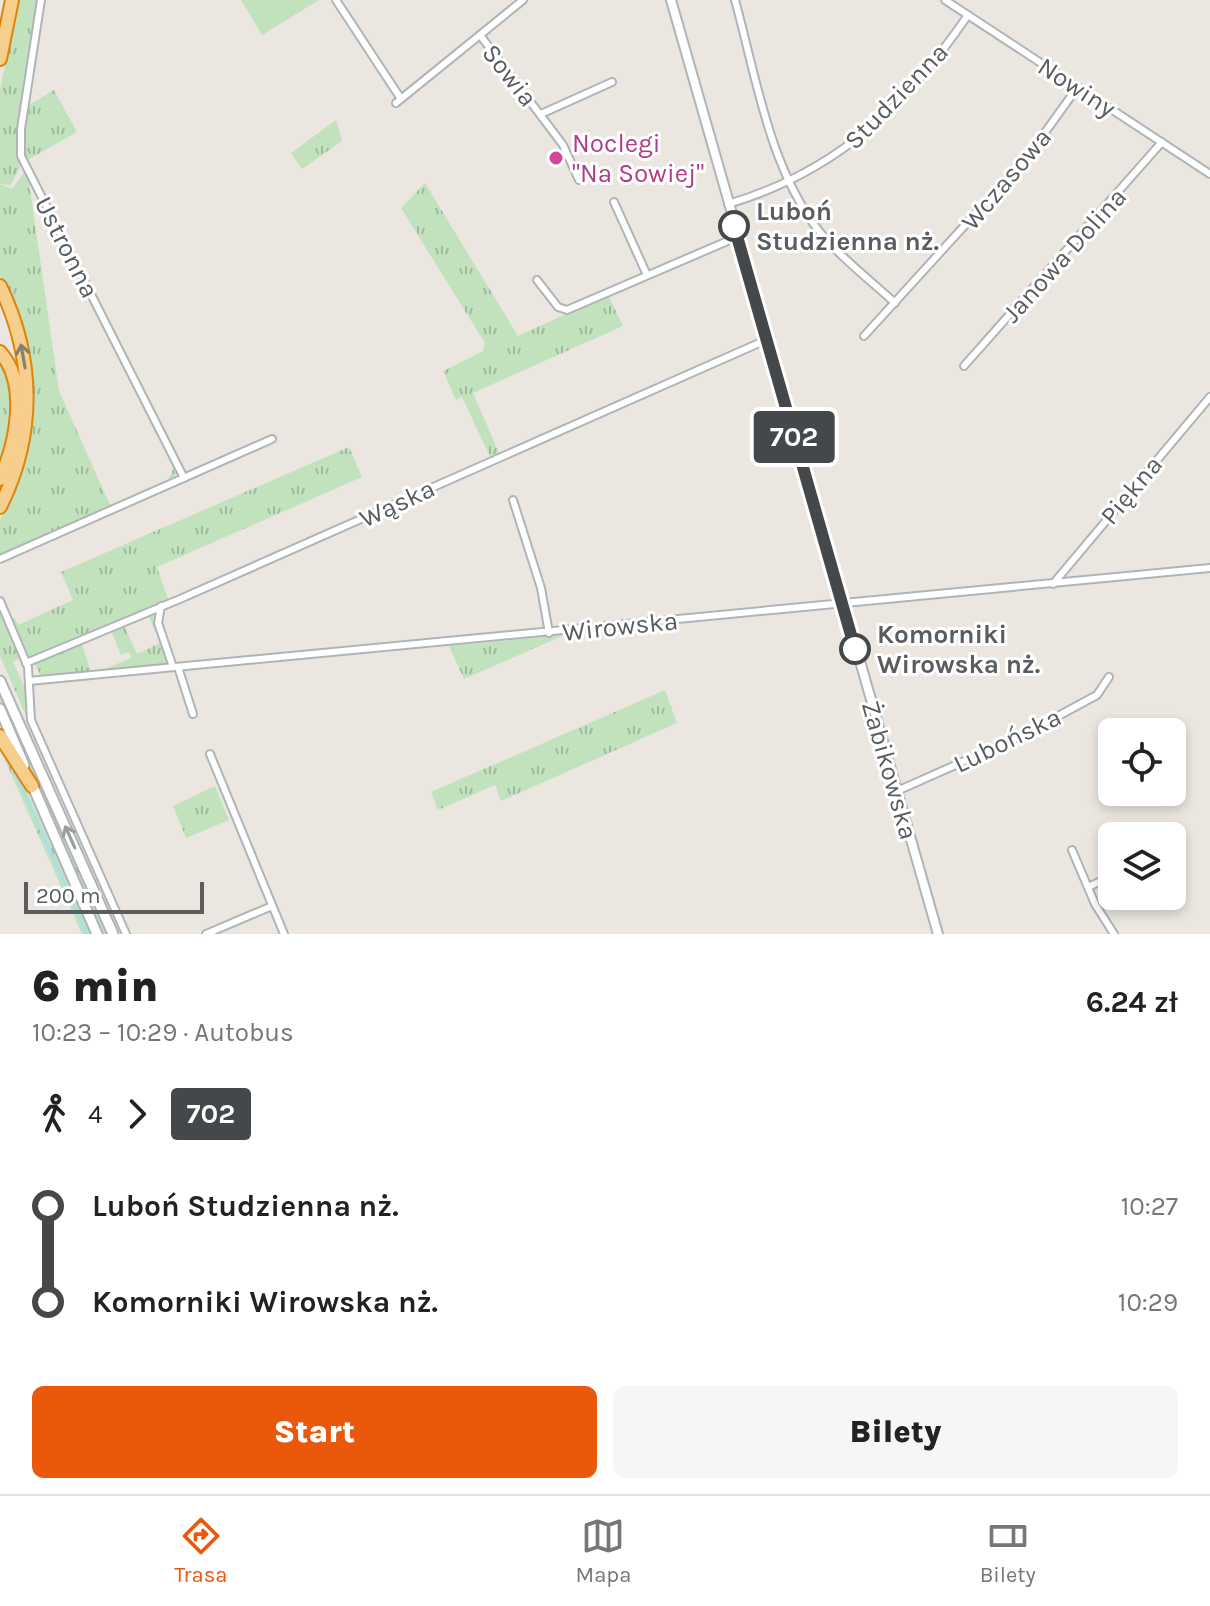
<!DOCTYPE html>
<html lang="pl">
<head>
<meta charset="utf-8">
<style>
  body { margin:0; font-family:Karla,sans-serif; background:#f6f6f6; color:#222; height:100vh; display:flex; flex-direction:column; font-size:30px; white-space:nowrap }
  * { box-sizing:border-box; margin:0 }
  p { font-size:26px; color:#767676 }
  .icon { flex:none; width:44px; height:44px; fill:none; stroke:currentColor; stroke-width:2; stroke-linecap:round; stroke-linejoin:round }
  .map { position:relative; height:934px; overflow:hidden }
  .side { display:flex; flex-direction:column; background:#fff; flex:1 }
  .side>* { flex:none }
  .badge { padding:0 16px; border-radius:6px; font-size:28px; line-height:52px }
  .buttons { position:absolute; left:1098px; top:718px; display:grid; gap:16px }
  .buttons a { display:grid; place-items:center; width:88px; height:88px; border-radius:12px; background:#fff; box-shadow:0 4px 12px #0003; font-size:40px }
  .scale { position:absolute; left:24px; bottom:20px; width:180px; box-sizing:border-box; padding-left:8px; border:4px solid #595d60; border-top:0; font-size:22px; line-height:28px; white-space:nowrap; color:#595d60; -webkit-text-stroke:6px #fff; paint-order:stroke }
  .map>.badge { position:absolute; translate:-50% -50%; box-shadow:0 0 0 4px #fff }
  .legs { display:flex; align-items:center; gap:12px; height:88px; padding:0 32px; font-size:26px }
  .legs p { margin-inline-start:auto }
  .head { display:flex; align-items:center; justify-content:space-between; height:136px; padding:0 32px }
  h1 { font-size:44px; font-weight:800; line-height:60px }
  .action { display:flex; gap:16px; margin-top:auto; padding:16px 32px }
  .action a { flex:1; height:92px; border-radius:12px; background:#ea580c; color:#fff; font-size:32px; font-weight:800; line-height:92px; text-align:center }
  .action a+a { background:#f6f6f6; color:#222 }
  ul { padding:0 32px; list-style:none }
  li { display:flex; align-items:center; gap:28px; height:96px; font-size:30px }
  li i { display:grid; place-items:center; width:12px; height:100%; margin:0 10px; background:currentColor }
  li i::after { content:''; width:20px; height:20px; margin:-10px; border:6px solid; border-radius:50%; background:#fff }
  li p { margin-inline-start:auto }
  li:first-child i { background:linear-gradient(#0000 50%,currentColor 0) }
  li:last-child i { background:linear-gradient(currentColor 50%,#0000 0) }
  .tabs { display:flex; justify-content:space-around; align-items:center; height:112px; border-top:2px solid #e0e0e0; background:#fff; font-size:22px; color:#767676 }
  .tabs a { display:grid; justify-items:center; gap:4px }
  .tabs .current { color:#ea580c }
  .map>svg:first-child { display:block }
</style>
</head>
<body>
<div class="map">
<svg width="1210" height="934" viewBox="0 0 1210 934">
  <defs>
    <pattern id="grass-tufts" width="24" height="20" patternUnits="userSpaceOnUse" patternTransform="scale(2)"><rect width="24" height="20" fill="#c1e2bd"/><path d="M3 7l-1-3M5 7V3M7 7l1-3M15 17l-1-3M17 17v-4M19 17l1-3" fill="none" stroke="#a0ba9d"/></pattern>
  </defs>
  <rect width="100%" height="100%" fill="#ebe7e0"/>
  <!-- grass -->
  <g fill="url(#grass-tufts)" fill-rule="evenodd">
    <path d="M18 0H39L18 134 20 167 11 185 0 184 12 189 25 171 178 472 169 482 0 556V520L25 458 33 399 24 334 0 275V90ZM29 182 174 467 168 480 110 505 59 391Z"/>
    <polygon points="37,55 27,106 54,90 77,132 26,161 22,138 35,56"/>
    <polygon points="336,120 342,141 302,169 291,153"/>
    <polygon points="425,183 518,336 608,295 623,326 473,393 499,453 490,457 462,397 456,400 443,371 483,351 485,343 401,208"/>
    <path d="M0 355C25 389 8 437 0 474Z"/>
    <polygon points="349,447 362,477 157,567 168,599 30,658 27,656 10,620 15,618 18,625 73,600 61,572"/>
    <polygon points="0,607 21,657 13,662 25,688 27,718 0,656"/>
    <polygon points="152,613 168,664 98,672 131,658 129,652 121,655 110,628 123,623 137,654 160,643 149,617 142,614"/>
    <polygon points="564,635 464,679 449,646"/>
    <polygon points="81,641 91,672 41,677 34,662"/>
    <polygon points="0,689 110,934 101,934 0,701"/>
    <polygon points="665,690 677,723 501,801 495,785 438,810 431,792"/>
    <polygon points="0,740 23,782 91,934 82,934 0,749"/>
    <polygon points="215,786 229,820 186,838 173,806"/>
  </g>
  <!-- garden -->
  <polygon fill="#c1e2bd" points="241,0 319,0 262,35"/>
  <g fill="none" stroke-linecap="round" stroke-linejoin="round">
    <!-- stream -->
    <g stroke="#a0defa" stroke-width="2">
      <polyline points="0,344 14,359 20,375"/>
      <polyline points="10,762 87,934"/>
    </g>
    <defs>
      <g id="minor">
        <polyline points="41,0 21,129 21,156 184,478"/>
        <polyline points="336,0 401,99"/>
        <path d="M735 0C756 76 769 167 819 231 841 258 870 280 895 303"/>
        <polyline points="945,0 1210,174"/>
        <polyline points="480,35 563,145 579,180"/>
        <polyline points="396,103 523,0"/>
        <polyline points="541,114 612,82"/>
        <polyline points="614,202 647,275"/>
        <path d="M728 204C836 172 905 107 968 15"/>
        <polyline points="537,280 558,307 567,310 737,237"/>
        <polyline points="864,336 1028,156 1077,88"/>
        <polyline points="964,366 1162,142"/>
        <polyline points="513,500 541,588 549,633"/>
        <polyline points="0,559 272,439"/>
        <polyline points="1053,584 1210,397"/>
        <polyline points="0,601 28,667 31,720 126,934"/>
        <polyline points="161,606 158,623 173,667"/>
        <polyline points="26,663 180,599 766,340"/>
        <polyline points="178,667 193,714"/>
        <polyline points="29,681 1210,568"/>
        <polyline points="210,754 284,934"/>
        <polyline points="897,791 1023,735 1097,695 1109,677"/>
        <polyline points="1072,850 1095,904 1114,934"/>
        <polyline points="1172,850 1181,853"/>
        <polyline points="1088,887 1112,876"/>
        <polyline points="206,934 272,906"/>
      </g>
      <polyline id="tertiary" points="671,0 938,934"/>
      <g id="secondary">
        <polyline points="0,681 113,934"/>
        <polyline points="0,709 24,765"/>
        <polyline points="31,782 97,934"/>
      </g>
      <g id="motorway">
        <polyline points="0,59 12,0"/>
        <path d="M0 286C35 358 36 435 0 507"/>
        <path d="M0 352C29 384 16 444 0 479"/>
        <polyline points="0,736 32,786"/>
      </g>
    </defs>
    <!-- minor casing -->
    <use href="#minor" stroke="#b1b4b7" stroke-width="10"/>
    <!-- tertiary casing -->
    <use href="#tertiary" stroke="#b1b4b7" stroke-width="12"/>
    <!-- secondary casing -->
    <use href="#secondary" stroke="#b0b4b7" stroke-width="13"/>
    <!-- motorway casing -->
    <use href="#motorway" stroke="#df840b" stroke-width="16"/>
    <!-- minor -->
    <use href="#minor" stroke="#fff" stroke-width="6"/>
    <!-- tertiary -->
    <use href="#tertiary" stroke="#fff" stroke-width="8"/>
    <!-- secondary -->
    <use href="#secondary" stroke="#fff" stroke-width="9"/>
    <!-- motorway -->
    <use href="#motorway" stroke="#f7ce8b" stroke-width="12"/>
  </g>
  <!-- one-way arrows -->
  <defs><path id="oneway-shaft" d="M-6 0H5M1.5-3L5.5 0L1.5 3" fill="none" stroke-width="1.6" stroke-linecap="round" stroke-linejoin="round" transform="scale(2)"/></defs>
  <use stroke="#887f6d" href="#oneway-shaft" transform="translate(23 356) rotate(-100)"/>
  <use stroke="#9b9ea0" href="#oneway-shaft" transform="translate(70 837) rotate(-114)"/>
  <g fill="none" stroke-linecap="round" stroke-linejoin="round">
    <defs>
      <polyline id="line-1" points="734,226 855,649"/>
    </defs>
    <!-- line-1 casing -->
    <use href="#line-1" stroke="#fff" stroke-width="18"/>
    <!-- line-1 -->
    <use href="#line-1" stroke="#45484a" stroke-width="12"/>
  </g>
  <!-- markers -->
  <circle fill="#d1479c" stroke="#fff" stroke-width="3" cx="556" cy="158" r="8"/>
  <g fill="#fff" stroke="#45484a" stroke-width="4">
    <circle cx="734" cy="226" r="14"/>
    <circle cx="855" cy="649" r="14"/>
  </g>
  <g text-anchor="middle" stroke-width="6" stroke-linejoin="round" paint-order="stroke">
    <!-- street labels -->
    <g font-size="26" fill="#595d60" stroke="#fff">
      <text transform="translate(510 75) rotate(52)" y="9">Sowia</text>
      <text transform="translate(1077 87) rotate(33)" y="9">Nowiny</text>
      <text transform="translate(896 96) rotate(-46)" y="9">Studzienna</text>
      <text transform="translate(1006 179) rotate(-50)" y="9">Wczasowa</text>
      <text transform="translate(67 247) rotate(63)" y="9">Ustronna</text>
      <text transform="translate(1064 255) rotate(-48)" y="9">Janowa Dolina</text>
      <text transform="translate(1131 490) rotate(-50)" y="9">Piękna</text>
      <text transform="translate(397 503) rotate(-25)" y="9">Wąska</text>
      <text transform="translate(620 626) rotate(-6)" y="9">Wirowska</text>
      <text transform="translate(1007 740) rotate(-26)" y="9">Lubońska</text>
      <text transform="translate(890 770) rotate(74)" y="9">Żabikowska</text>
    </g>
    <!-- hotel labels -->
    <g font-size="26" fill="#b23c85" stroke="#fff" text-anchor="start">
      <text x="572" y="152">Noclegi<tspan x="572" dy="30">"Na Sowiej"</tspan></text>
    </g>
    <!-- stop labels -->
    <g font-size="26" font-weight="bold" fill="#595d60" stroke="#fff" text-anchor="start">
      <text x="756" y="220">Luboń<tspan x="756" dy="30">Studzienna nż.</tspan></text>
      <text x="877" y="643">Komorniki<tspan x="877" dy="30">Wirowska nż.</tspan></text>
    </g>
  </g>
</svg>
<div class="buttons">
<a><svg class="icon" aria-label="locate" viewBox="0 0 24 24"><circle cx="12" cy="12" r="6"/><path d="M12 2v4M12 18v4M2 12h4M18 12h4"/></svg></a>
<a><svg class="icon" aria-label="layers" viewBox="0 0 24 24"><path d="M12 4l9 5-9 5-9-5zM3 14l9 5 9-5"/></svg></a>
</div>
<div class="scale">200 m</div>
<b class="badge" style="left:794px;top:437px;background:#45484a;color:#fff">702</b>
</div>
<section class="side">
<div class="head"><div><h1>6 min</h1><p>10:23 – 10:29 · Autobus</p></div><b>6.24 zł</b></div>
<div class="legs"><svg class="icon" aria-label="walk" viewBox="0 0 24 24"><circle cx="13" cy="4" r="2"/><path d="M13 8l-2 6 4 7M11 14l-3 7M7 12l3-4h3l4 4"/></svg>4<svg class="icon" aria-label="forward" viewBox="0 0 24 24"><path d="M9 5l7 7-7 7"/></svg><b class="badge" style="background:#45484a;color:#fff">702</b></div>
<ul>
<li><i style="color:#45484a"></i><b>Luboń Studzienna nż.</b><p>10:27</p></li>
<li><i style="color:#45484a"></i><b>Komorniki Wirowska nż.</b><p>10:29</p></li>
</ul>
<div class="action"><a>Start</a><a>Bilety</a></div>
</section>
<nav class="tabs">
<a class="current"><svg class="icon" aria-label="directions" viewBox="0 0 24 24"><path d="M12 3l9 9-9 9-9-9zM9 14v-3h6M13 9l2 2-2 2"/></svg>Trasa</a>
<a><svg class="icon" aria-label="map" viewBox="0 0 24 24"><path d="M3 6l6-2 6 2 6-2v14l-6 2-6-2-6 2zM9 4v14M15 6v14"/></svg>Mapa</a>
<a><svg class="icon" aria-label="tickets" viewBox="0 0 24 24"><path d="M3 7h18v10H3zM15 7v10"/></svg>Bilety</a>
</nav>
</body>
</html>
